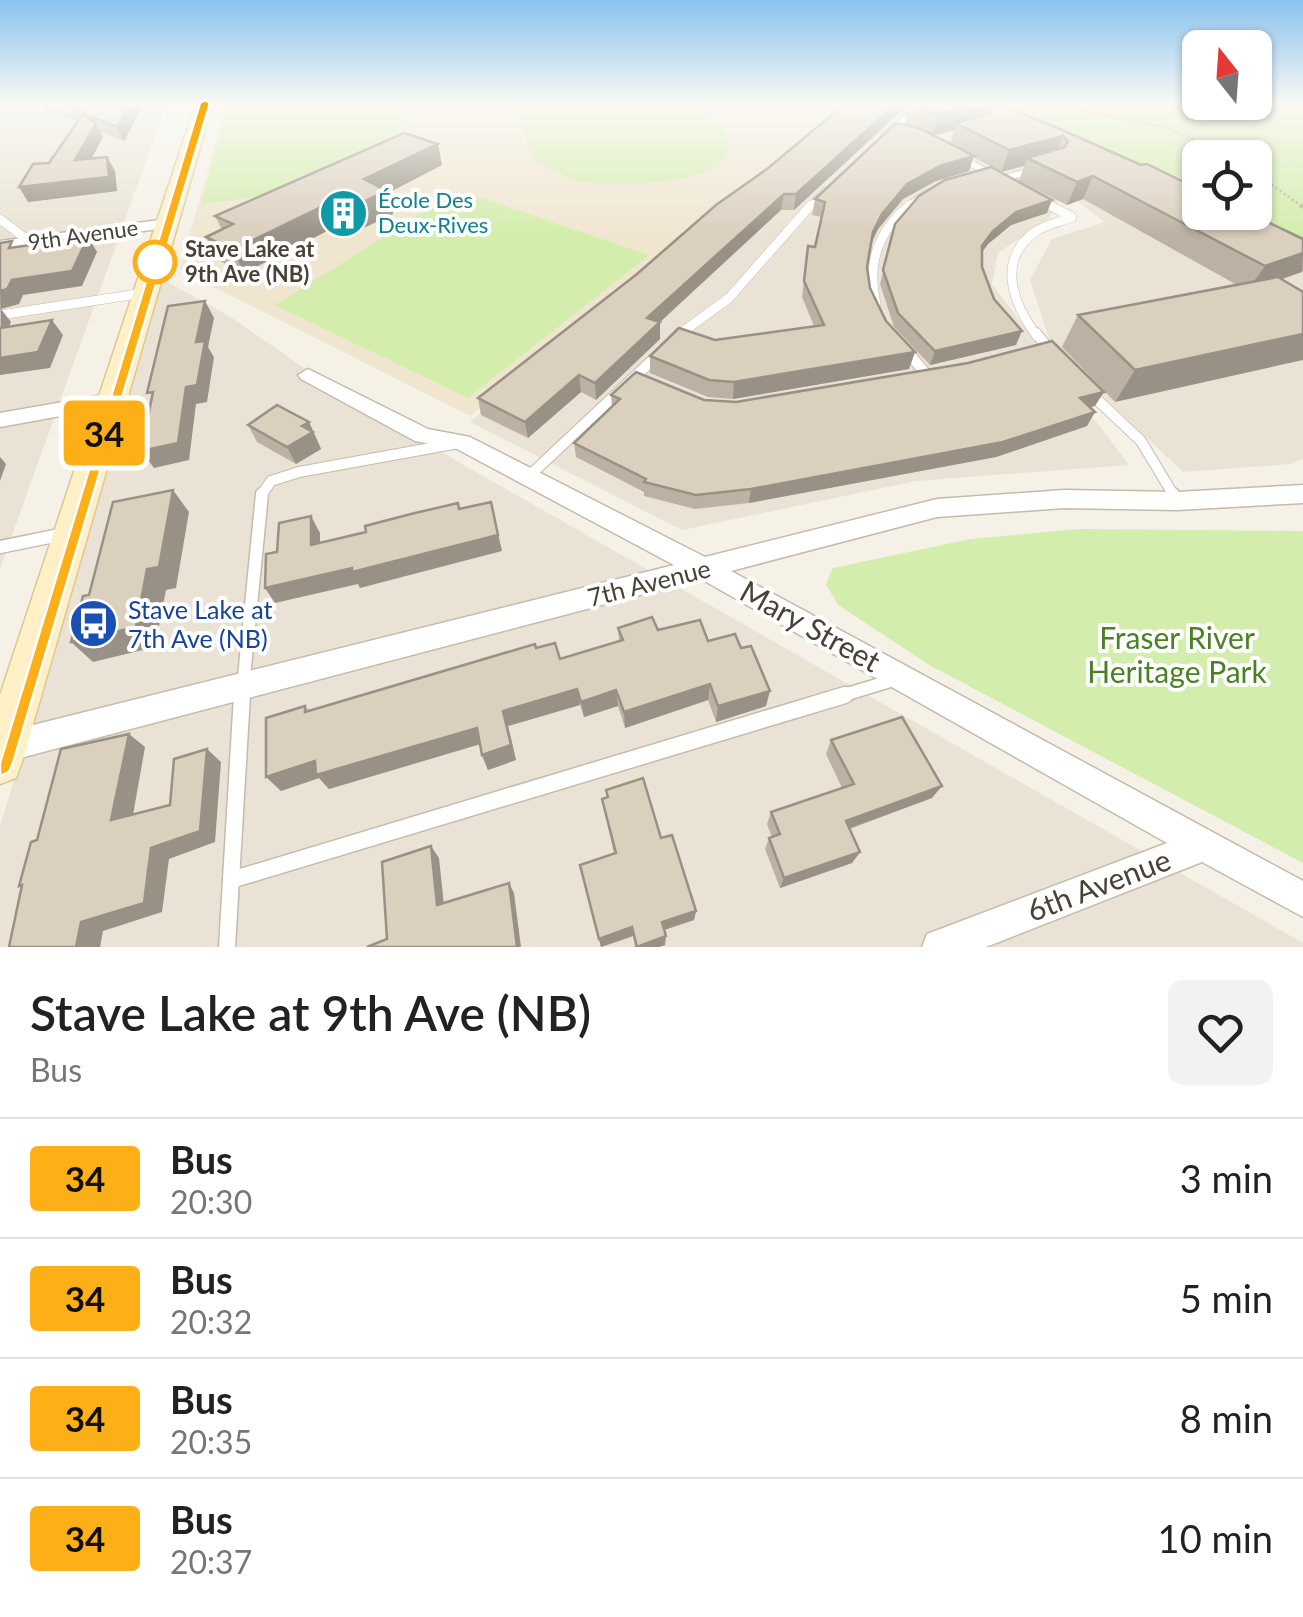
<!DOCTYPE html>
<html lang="en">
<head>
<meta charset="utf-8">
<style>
  body { margin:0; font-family:Lato,sans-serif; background:#f2f2f2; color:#222; height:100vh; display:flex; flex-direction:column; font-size:38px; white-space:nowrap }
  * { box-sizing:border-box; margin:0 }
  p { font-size:32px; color:#767676 }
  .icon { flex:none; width:55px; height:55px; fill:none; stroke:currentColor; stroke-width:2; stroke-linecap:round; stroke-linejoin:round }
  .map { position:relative; height:947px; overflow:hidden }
  .drawer { display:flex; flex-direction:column; background:#fff; flex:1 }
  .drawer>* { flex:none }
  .badge { padding:0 20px; border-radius:8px; font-size:35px; line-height:65px }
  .needle { width:65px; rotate:343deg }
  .buttons { position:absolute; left:1182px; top:30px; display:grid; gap:20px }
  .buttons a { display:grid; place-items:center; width:90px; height:90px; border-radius:15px; background:#fff; box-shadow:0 2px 8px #0004; font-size:50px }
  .map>.badge { position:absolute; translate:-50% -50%; box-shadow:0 0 0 5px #fff }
  .round { display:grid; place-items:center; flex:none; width:105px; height:105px; border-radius:15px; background:#f2f2f2 }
  .overview { display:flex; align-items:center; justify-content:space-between; height:170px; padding:0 30px }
  h1 { font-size:48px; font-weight:600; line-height:75px }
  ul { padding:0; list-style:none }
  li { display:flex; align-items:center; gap:30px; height:120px; padding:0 30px; border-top:2px solid #e0e0e0 }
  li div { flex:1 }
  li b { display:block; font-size:38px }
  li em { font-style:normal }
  li .badge { min-width:110px; font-weight:700; text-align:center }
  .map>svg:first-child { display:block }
</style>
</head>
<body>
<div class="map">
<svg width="1303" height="947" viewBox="0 0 1303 947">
  <rect width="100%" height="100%" fill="#f5f1e7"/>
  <!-- residential -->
  <g fill="#eae3d5">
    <polygon points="0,103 163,103 165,108 0,569"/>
    <polygon points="850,103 935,103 1114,179 1059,201 1049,218 998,253 992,284 1129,465 916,481 682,530 470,422"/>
    <polygon points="1128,182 1303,270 1303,459 1292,464 1183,472 1052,348 1030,280 1052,239 1105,222 1075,200"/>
    <polygon points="162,279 229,316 332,387 469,468 1303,943 1303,947 0,947 0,827"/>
  </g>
  <!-- education -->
  <polygon fill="#f0e6d0" points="226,103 828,103 836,111 470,416 180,270"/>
  <!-- green -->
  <g fill="#d2edac" fill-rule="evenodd">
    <polygon points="228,103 401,103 407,142 296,192 201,204"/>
    <path d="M513 103H697C706 113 723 127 728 139 744 187 607 187 583 182 566 179 548 168 533 159Z"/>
    <path d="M944 103H1303V264C1185 205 1068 147 944 103ZM1200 158H1255V212H1200Z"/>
    <polygon points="475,196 649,255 468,398 275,305 443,200"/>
    <polygon points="1080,529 1303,531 1303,863 931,666 838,605 826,584 833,568 971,539"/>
  </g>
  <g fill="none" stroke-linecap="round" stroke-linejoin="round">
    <defs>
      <g id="service-far4">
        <polyline points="886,134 925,103"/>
        <polyline points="960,158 997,177"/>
        <polyline points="1002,179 1037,169"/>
        <polyline points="1040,200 1054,207"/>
        <polyline points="809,207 825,191"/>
        <polyline points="907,207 928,192"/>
      </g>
      <g id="service-far3">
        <polyline points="0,219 30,242"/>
        <path d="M876 304C867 263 877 232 910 205"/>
        <polyline points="0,315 144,293"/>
        <polyline points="677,336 729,298 811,205"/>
        <path d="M1037 336C1013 304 996 260 1035 232 1046 224 1060 222 1072 217L1049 205"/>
      </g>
      <g id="service-far2">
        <polyline points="1036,333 1053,354"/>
        <polyline points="675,338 680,333"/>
        <polyline points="904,348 927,375"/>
        <polyline points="1090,393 1141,441 1174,496"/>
        <polyline points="528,477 658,355"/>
        <polyline points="261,496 271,481 299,472 453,444"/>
      </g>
      <g id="service-far1">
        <polyline points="1173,494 1177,501"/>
        <polyline points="0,547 64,534"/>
        <polyline points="242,697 262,494"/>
        <polyline points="837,697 897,679"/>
      </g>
      <g id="service">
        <polyline points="231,880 845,695"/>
        <polyline points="227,947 242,695"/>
      </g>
      <g id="minor">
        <polygon points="167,219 172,221 172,227 0,251 0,241"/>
        <polygon points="308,369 428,429 470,437 705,557 937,499 1064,490 1177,492 1303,485 1303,503 1177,510 1064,508 937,517 731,571 1303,881 1303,917 1202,862 986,947 922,947 927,934 1167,843 701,579 5,762 0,760 0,734 5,732 674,565 457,449 415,441 301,379 298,375"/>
        <polygon points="114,393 124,400 121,405 0,427 0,413"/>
      </g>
      <polygon id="secondary" points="196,103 213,103 22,762 16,778 0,784 0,695"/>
    </defs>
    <!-- service-far4 casing -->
    <use href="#service-far4" stroke="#c5bbac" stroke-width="8"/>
    <!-- service-far3 casing -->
    <use href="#service-far3" stroke="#c5bbac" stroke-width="10"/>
    <!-- service-far2 casing -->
    <use href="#service-far2" stroke="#c5bbac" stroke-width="12"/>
    <!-- service-far1 casing -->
    <use href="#service-far1" stroke="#c5bbac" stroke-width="15"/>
    <!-- service casing -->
    <use href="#service" stroke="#c5bbac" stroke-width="19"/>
    <!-- minor casing -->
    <use href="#minor" stroke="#c5bbac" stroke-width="3"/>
    <!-- secondary casing -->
    <use href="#secondary" stroke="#ddc795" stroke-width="3"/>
    <!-- path-far1 -->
    <g stroke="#c5b498" stroke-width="2.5" stroke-dasharray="2.5 2.5" stroke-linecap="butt">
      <polyline points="1041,103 1165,127 1233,158"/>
      <polyline points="1094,103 1107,112"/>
      <polyline points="1255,173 1303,207"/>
    </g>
    <!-- path -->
    <polyline stroke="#c5b498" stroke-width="4" stroke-dasharray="4 4" stroke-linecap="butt" points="1300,205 1303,207"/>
    <!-- service-far4 -->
    <use href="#service-far4" stroke="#fff" stroke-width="6"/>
    <!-- service-far3 -->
    <use href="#service-far3" stroke="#fff" stroke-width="9"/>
    <!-- service-far2 -->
    <use href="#service-far2" stroke="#fff" stroke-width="10"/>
    <!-- service-far1 -->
    <use href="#service-far1" stroke="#fff" stroke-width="12"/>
    <!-- service -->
    <use href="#service" stroke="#fff" stroke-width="16"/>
    <!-- minor -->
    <use href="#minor" fill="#fff" fill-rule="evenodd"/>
    <!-- secondary -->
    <use href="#secondary" fill="#fff0c8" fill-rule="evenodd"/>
  </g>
  <!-- wall -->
  <g fill="#bcb2a3" fill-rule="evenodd">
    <polygon points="42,103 138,103 141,109 124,141 100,131 103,137 92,158 107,157 115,171 117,191 28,202 49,163 77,122 46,109"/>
    <polygon points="846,103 910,103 794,210 781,210 660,322 660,339 596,400 581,392 528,438 481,415 478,398 637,274 767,169"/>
    <path d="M912 103H994L1303 239V271L1282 279 1115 402 1062 347 1078 315 1237 285 1083 199 1067 205 1019 181 1024 166 1001 172 973 157 969 171 936 181 903 199 878 229 871 243 867 267 870 288 886 321 915 352 909 369 733 399 708 397 650 373V356L715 340 814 326 802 297 808 246 815 247 822 217 812 215 815 199 905 125 910 105ZM954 130 950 144 934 135Z"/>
    <polygon points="442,165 388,193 393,214 353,233 333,228 244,273 218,260 206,237 222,230 215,216"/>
    <polygon points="1047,213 1011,225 988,244 982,252 982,267 987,283 1016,345 930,365 894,327 880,284 895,224"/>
    <polygon points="611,395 736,402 1095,406 1091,407 1087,426 996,457 749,503 695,509 644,496 644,492 576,457 574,443 612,407"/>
    <polygon points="309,422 321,449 296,464 257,442 248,425"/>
    <polygon points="618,628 658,630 708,641 766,706 716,722 708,700 625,728 618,706 584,717 580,705 508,726 516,760 488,770 482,755 480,744 329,789 319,778 281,791 305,706 309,711 536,648 560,659 619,641"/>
    <polygon points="831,740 932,798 850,829 860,852 852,863 780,888 765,849 769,838 772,837 767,824 771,812 842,788 826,754"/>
    <polygon points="606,790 661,838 696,911 694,920 664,930 665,945 659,947 635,947 633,936 601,947 580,865 614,854 602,799 607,798"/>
  </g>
  <!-- shaded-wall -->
  <g fill="#999185">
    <polygon points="130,103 138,103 141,109 124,141 117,127"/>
    <polygon points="897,103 910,103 794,210 796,194"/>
    <polygon points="982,103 988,103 982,123 956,123 954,130 932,136 938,114"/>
    <polygon points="96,123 103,137 83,174 75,160"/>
    <polygon points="1063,136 1054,158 1027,158 1024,166 1001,172 1009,150"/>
    <polygon points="438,144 442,165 388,193 393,214 353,233 345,210 364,179"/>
    <polygon points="974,156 969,171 936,181 903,199 878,229 869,248 873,232 882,214 907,184 940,166"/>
    <polygon points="107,157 115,171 117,191 28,202 19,187"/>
    <polygon points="1093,176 1083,199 1067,205 1077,182"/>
    <polygon points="784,194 781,210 660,322 660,339 596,400 595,383 647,318"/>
    <polygon points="1052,200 1047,213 1011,225 988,244 977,259 982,246 993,231 1016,212"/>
    <polygon points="325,205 333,228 244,273 233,250"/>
    <polygon points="88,237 97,252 82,286 23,295 19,304 1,309 11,322 1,345 0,291 12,280"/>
    <polygon points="1303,253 1302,272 1247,291 1265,266"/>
    <polygon points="205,301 214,318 208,347 214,357 207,402 196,404 189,460 154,468 141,451 186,387"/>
    <polygon points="52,320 63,335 50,368 0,375 0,358"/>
    <polygon points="1022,331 1016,345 930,365 935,351"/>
    <polygon points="1303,334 1303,360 1115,402 1135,370"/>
    <polygon points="915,352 909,369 733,399 734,382"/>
    <polygon points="579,375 581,392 528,438 525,422"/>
    <polygon points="1104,392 1095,406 1072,412 1080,398"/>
    <polygon points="1095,412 1087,426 996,457 749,503 751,489"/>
    <polygon points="309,422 321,449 296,464 287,447 302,426"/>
    <polygon points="0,457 6,464 0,481"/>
    <polygon points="173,490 189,512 176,588 166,590 155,647 93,662 71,642 147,569"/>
    <polygon points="491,502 502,551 360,588 358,584 275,603 265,588"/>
    <polygon points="311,516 320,533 320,561 311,545"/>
    <polygon points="710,684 708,700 625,728 624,712"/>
    <polygon points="577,689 580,705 508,726 516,760 488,770 482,755 503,711"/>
    <polygon points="616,690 618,706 584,717 581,702"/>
    <polygon points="770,691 766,706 716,722 718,706"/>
    <polygon points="477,728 484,743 329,789 319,778 281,791 266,777 315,761"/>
    <polygon points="129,734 145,747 130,832 111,820"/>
    <polygon points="207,749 221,762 215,842 169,859 162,912 103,931 100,947 76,947 81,922 151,848"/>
    <polygon points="942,786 932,798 839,832 846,821"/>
    <polygon points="431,846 439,858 445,915 437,905"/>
    <polygon points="860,852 852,863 780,888 784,878"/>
    <polygon points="509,883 514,893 521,947 517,947"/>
    <polygon points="696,911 694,920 661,931 662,922"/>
    <polygon points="632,927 633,936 601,947 599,939"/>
    <polygon points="666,936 665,945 659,947 637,947"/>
  </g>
  <!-- building -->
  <g fill="#dbcfbe" stroke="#999185" stroke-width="2.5">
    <polygon points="57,103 130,103 117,127"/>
    <polygon points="846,103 897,103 796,194 784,194 647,318 660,322 595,383 579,375 525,422 478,398 637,274 716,205 767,169"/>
    <polygon points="912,103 982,103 938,114 910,105"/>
    <polygon points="990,103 994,103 1053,126 1141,165 1147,164 1200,190 1200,212 1247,212 1303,239 1303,253 1265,266 1093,176 1077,182 1027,158 1065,147 1068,141 1063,136 1009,150 956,123 990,113 993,107"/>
    <polygon points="82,115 96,123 75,160 107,157 109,177 19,187 33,164 49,163"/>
    <polygon points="896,123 919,128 974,156 940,166 907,184 882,214 873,232 867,267 870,288 886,321 915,352 734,382 709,380 650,356 679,328 715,340 824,325 804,281 808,246 815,247 825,202 815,199"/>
    <polygon points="404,133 438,144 364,179 387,191 345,210 325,205 233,250 206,237 233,224 215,216"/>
    <polygon points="991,167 1052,200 1016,212 993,231 982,246 982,267 994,299 1022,331 935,351 898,313 883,270 895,224 919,196 945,180"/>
    <polygon points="88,237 72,271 12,280 7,289 0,291 0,243 12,241 9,248"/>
    <polygon points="1278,277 1303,292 1303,334 1135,370 1078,315"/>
    <polygon points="205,301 196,342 205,341 197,385 186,387 178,443 141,451 153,392 147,393 168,306"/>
    <polygon points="52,320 38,352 0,358 0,328"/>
    <polygon points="1052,341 1104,392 1080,398 1095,412 1003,442 751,489 696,495 644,482 646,479 574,443 620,399 611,395 636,372 704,400 736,402 968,363"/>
    <polygon points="277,405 309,422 302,426 313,432 287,447 248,425"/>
    <polygon points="173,490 159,567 147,569 136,627 71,642 83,596 89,595 113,502"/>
    <polygon points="491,502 498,535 352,572 352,568 265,588 266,554 277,552 279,523 311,516 311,545 366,532 365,526 415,513 458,503 459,509"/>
    <polygon points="652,617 658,630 700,620 708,641 735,634 741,648 751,646 770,691 718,706 710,684 624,712 616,690 581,702 577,689 503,711 511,745 482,755 477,728 316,775 315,761 266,777 266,718 305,706 305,712 535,644 536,648 555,643 560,659 623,640 618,628"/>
    <polygon points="902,717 942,786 846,821 860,852 784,878 769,838 780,834 771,812 854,784 831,740"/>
    <polygon points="129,734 111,820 170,805 174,759 207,749 200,831 151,848 144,903 81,922 76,947 9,947 22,885 19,886 31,842 37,840 61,749"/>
    <polygon points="643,778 661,838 672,835 696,911 662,922 666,936 637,947 632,927 599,939 580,865 616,853 602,799 608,797 606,790"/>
    <polygon points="431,846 437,905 509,883 517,947 367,947 387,939 382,862"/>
  </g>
  <!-- sky -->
  <linearGradient id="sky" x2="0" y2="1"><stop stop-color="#8ac2ee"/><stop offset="0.44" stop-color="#faf9f4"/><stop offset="1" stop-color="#faf9f4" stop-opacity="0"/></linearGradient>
  <rect width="1303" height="236" fill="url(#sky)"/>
  <!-- line -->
  <polygon fill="#fcaf17" stroke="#fff" stroke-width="2.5" points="205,100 210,103 13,763 9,772 0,776 0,763 200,103"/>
  <!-- icons -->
  <defs>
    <symbol id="building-disc" viewBox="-11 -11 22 22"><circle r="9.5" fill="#0f9aa8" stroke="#fff"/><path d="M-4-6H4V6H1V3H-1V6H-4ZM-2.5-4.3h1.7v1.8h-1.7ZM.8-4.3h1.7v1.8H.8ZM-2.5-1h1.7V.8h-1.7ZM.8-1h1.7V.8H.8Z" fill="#fff"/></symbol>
    <symbol id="bus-disc" viewBox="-11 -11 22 22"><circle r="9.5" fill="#1a4fb4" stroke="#fff"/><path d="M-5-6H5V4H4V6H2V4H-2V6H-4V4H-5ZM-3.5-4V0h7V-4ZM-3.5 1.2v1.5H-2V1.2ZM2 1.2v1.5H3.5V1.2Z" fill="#fff"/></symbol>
  </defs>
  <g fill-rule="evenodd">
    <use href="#building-disc" x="316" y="186" width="55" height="55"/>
    <use href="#bus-disc" x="66" y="596" width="55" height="55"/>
  </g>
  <!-- markers -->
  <circle fill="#fff" stroke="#fcaf17" stroke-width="5" cx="155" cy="262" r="20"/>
  <g text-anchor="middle" stroke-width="8" stroke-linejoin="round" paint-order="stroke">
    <!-- far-culture labels -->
    <g font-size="22" fill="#0d838f" stroke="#fff" text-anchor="start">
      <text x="378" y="208">École Des<tspan x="378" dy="25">Deux-Rives</tspan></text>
    </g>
    <!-- far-street labels -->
    <g font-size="22" fill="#494135" stroke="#fff">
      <text transform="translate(83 235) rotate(-8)" y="8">9th Avenue</text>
    </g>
    <!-- far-stop labels -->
    <g font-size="22" font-weight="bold" fill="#494135" stroke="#fff" text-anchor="start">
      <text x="185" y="257">Stave Lake at<tspan x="185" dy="25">9th Ave (NB)</tspan></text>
    </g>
    <!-- street labels -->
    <g font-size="25" fill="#494135" stroke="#fff">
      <text transform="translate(649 583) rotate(-14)" y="9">7th Avenue</text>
    </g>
    <!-- transit labels -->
    <g font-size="25" fill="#164399" stroke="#fff" text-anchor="start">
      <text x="128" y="619">Stave Lake at<tspan x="128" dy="29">7th Ave (NB)</tspan></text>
    </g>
    <!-- near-street labels -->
    <g font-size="30" fill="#494135" stroke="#fff">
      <text transform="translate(810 627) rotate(29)" y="10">Mary Street</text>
      <text transform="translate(1099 886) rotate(-21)" y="10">6th Avenue</text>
    </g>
    <!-- near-park labels -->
    <g font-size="30" fill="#498222" stroke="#fff">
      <text x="1177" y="649">Fraser River<tspan x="1177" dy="34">Heritage Park</tspan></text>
    </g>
  </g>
</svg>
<div class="buttons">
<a><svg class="needle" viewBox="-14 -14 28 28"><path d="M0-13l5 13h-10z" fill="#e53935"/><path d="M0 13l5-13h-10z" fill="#767676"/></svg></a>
<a><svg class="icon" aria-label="locate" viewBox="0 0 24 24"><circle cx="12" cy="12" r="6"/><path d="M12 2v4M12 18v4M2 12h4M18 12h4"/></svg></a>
</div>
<b class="badge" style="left:104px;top:433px;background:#fcaf17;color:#111">34</b>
</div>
<section class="drawer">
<div class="overview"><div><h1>Stave Lake at 9th Ave (NB)</h1><p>Bus</p></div><a class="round"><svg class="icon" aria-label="heart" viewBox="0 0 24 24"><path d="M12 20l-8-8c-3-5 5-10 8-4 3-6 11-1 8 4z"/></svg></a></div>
<ul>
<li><span class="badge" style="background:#fcaf17;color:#111">34</span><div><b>Bus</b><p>20:30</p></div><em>3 min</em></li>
<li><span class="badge" style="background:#fcaf17;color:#111">34</span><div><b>Bus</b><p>20:32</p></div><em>5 min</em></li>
<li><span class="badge" style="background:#fcaf17;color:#111">34</span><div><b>Bus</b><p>20:35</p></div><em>8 min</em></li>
<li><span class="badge" style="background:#fcaf17;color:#111">34</span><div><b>Bus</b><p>20:37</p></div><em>10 min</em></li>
</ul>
</section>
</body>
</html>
